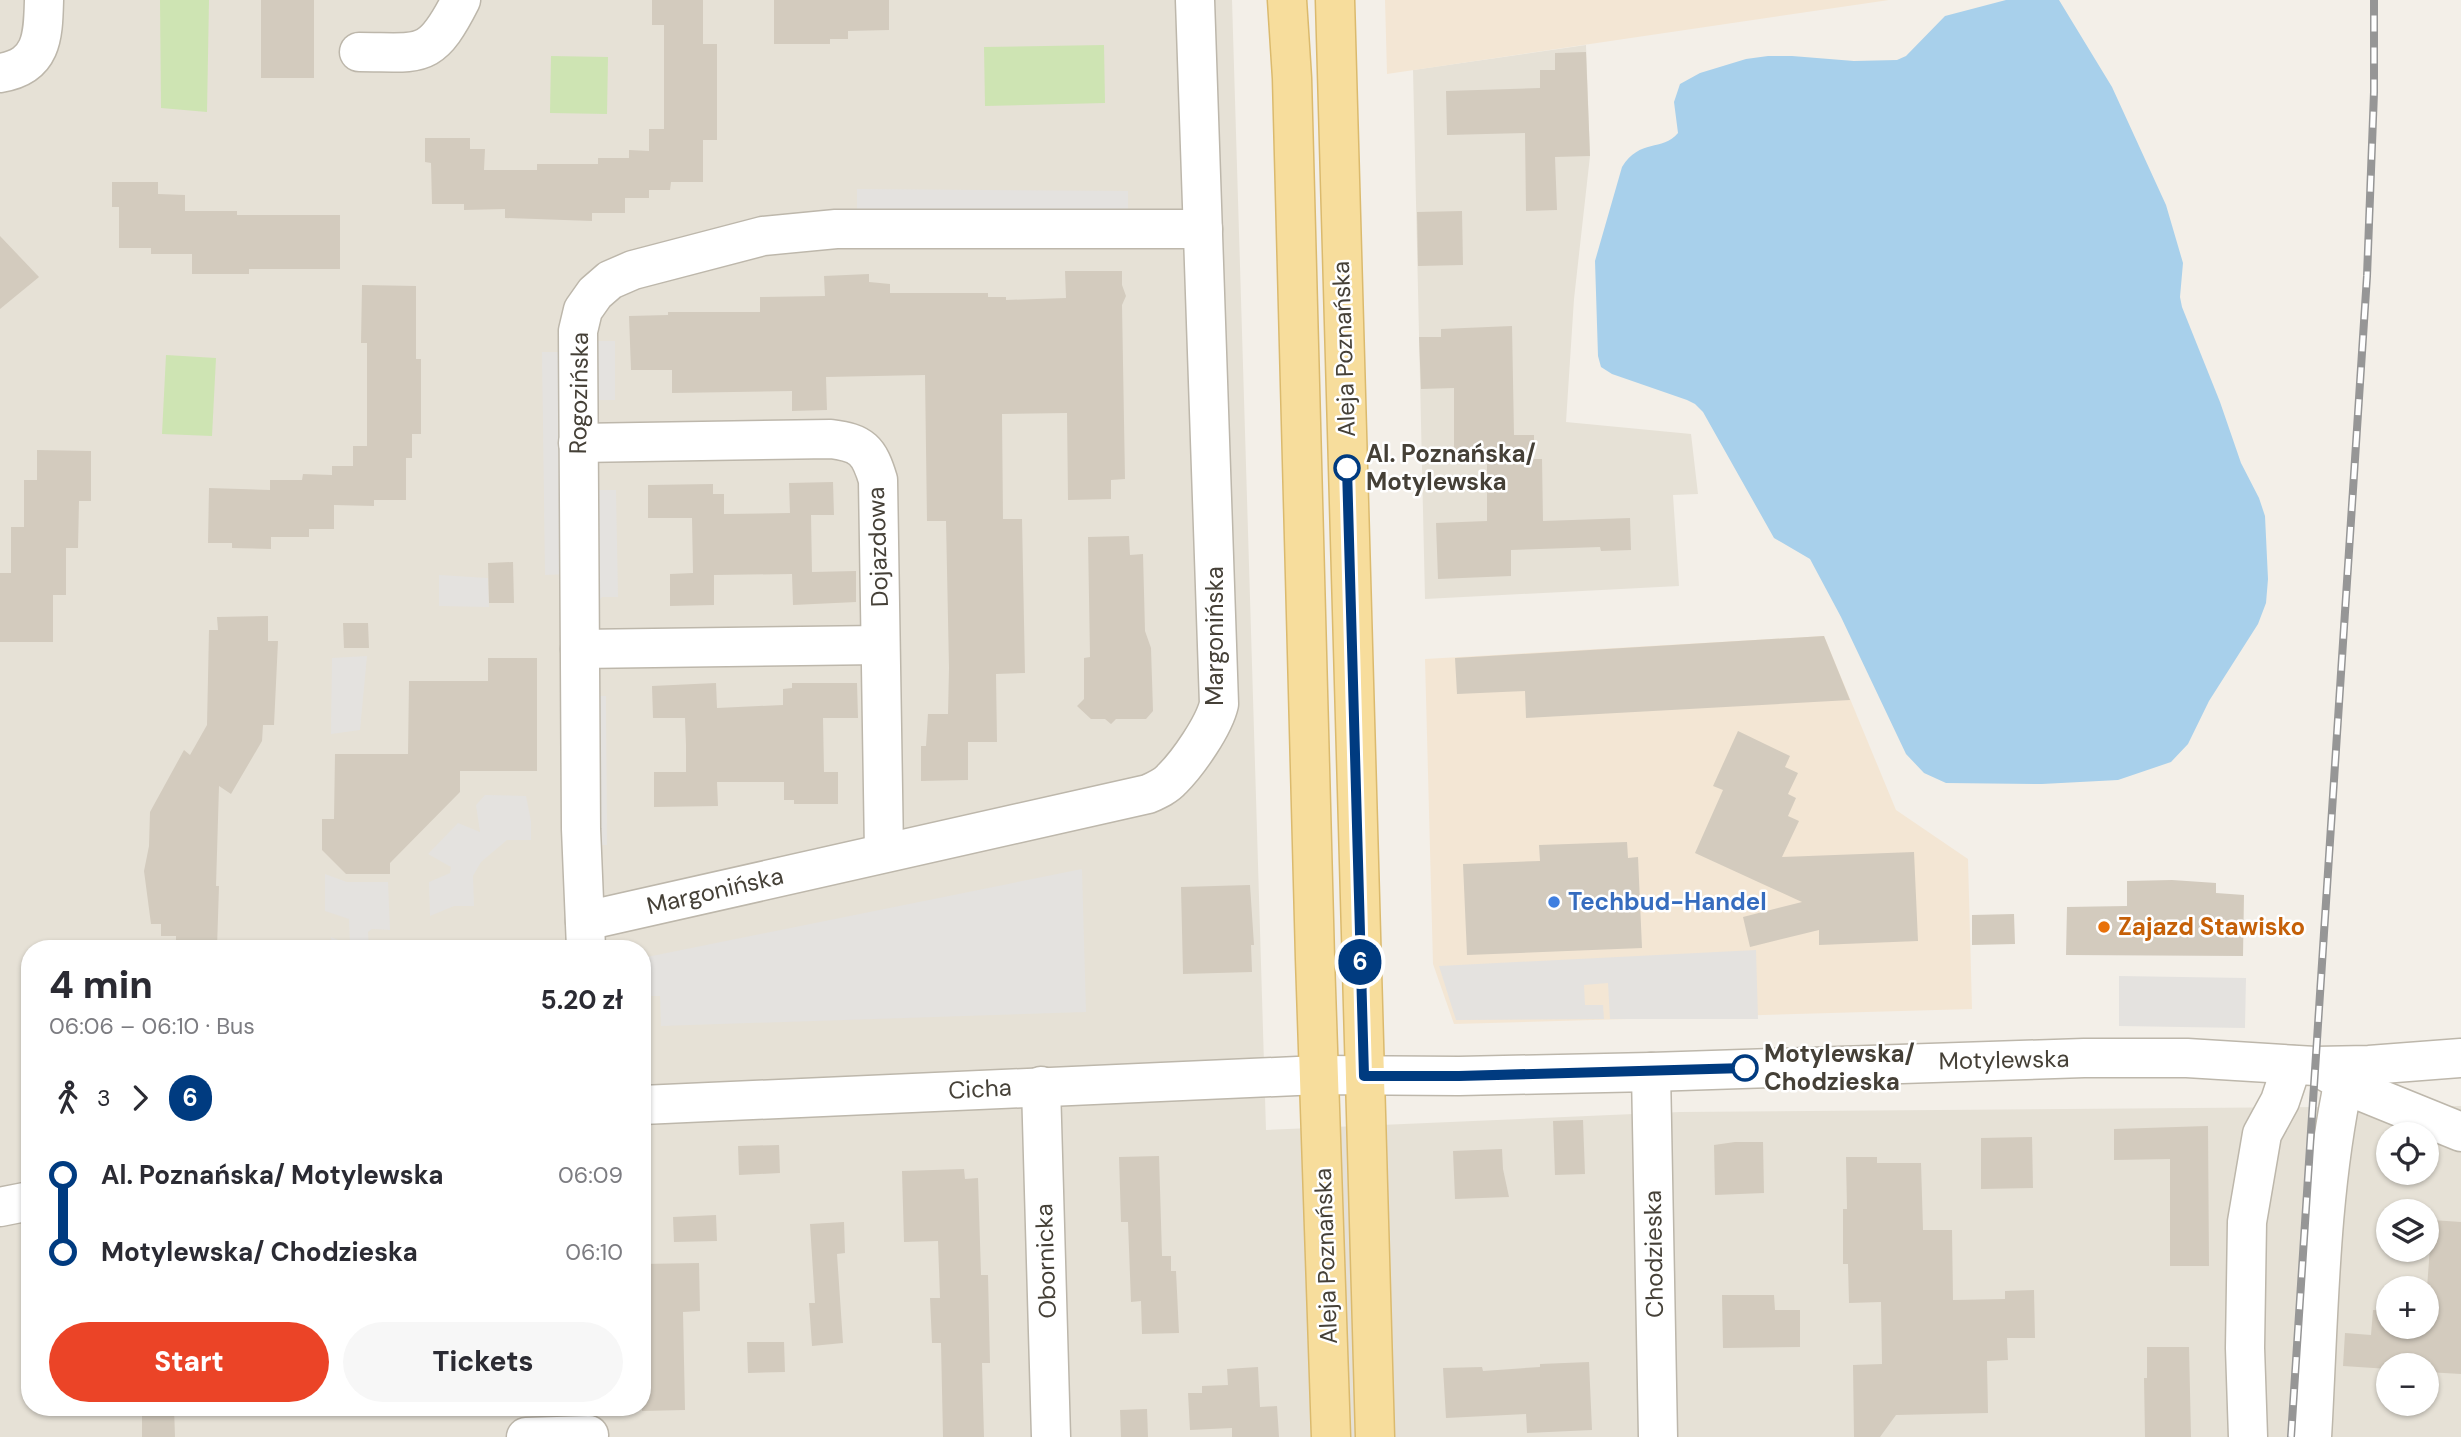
<!DOCTYPE html>
<html lang="en">
<head>
<meta charset="utf-8">
<style>
  body { margin:0; font-family:"DM Sans",sans-serif; background:#f7f7f7; color:#2b2b33; height:100vh; display:flex; flex-direction:column; font-size:26px; white-space:nowrap }
  * { box-sizing:border-box; margin:0 }
  p { font-size:23px; color:#7c7c81 }
  .icon { flex:none; width:38px; height:38px; fill:none; stroke:currentColor; stroke-width:2; stroke-linecap:round; stroke-linejoin:round }
  .map { position:relative; flex:1; overflow:hidden }
  .drawer { position:absolute; left:21px; top:940px; width:630px; height:476px; display:flex; flex-direction:column; background:#fff; border-radius:28px; box-shadow:0 2px 5px #0004 }
  .drawer>* { flex:none }
  .badge { padding:0 14px; border-radius:23px; font-size:24px; line-height:46px }
  .controls { position:absolute; left:2376px; top:1122px; display:grid; gap:14px }
  .controls a { display:grid; place-items:center; width:63px; height:63px; border-radius:50%; background:#fff; box-shadow:0 2px 5px #0004; font-size:35px }
  .map>.badge { position:absolute; translate:-50% -50%; box-shadow:0 0 0 4px #fff }
  .legs { display:flex; align-items:center; gap:10px; height:77px; padding:0 28px; font-size:23px }
  .legs p { margin-inline-start:auto }
  .head { display:flex; align-items:center; justify-content:space-between; height:119px; padding:0 28px }
  h1 { font-size:38px; font-weight:800; line-height:52px }
  .cta { display:flex; gap:14px; margin-top:auto; padding:14px 28px }
  .cta a { flex:1; height:80px; border-radius:42px; background:#eb4427; color:#fff; font-size:28px; font-weight:800; line-height:80px; text-align:center }
  .cta a+a { background:#f7f7f7; color:#2b2b33 }
  ul { padding:0 28px; list-style:none }
  li { display:flex; align-items:center; gap:24px; height:77px; font-size:26px }
  li i { display:grid; place-items:center; width:10px; height:100%; margin:0 9px; background:currentColor }
  li i::after { content:''; width:18px; height:18px; margin:-9px; border:5px solid; border-radius:50%; background:#fff }
  li p { margin-inline-start:auto }
  li:first-child i { background:linear-gradient(#0000 50%,currentColor 0) }
  li:last-child i { background:linear-gradient(currentColor 50%,#0000 0) }
  .map>svg:first-child { display:block }
</style>
</head>
<body>
<div class="map">
<svg width="2461" height="1437" viewBox="0 0 2461 1437">
  <rect width="100%" height="100%" fill="#f3efe8"/>
  <!-- residential -->
  <g fill="#e6e1d6" fill-rule="evenodd">
    <path d="M0 0H1232L1266 1130 1680 1112 2461 1106V1437H0ZM30 948H642V1407H30ZM2389 1134H2427V1172H2389ZM2389 1211H2427V1250H2389ZM2389 1288H2427V1326H2389ZM2389 1365H2427V1404H2389Z"/>
    <polygon points="1586,45 1590,156 1574,299 1566,422 1691,434 1698,494 1673,495 1679,586 1425,599 1413,70"/>
  </g>
  <!-- commercial -->
  <g fill="#f3e6d4">
    <polygon points="1385,0 1889,0 1387,74"/>
    <polygon points="1824,636 1896,810 1968,859 1972,1009 1454,1024 1433,964 1425,659"/>
  </g>
  <!-- green -->
  <g fill="#cee4b3">
    <polygon points="160,0 209,0 207,112 161,108"/>
    <polygon points="1104,45 1105,103 985,106 984,47"/>
    <polygon points="551,56 608,57 607,114 550,113"/>
    <polygon points="166,355 216,358 212,436 162,434"/>
  </g>
  <!-- parking -->
  <g fill="#e4e2df">
    <polygon points="857,189 1128,191 1128,218 857,216"/>
    <polygon points="592,341 615,341 615,400 591,400"/>
    <polygon points="542,352 565,352 568,574 545,575"/>
    <polygon points="591,482 600,490 616,490 618,597 602,597 594,607"/>
    <polygon points="439,575 488,578 489,607 439,606"/>
    <polygon points="367,656 360,730 331,734 332,658"/>
    <polygon points="594,696 606,696 607,845 594,845"/>
    <polygon points="485,795 526,796 531,821 531,840 507,840 481,862 473,876 474,906 454,906 430,916 429,882 450,873 451,867 428,854 458,823 480,832 476,805"/>
    <polygon points="1082,869 1086,1012 661,1026 660,996 642,996 642,958"/>
    <polygon points="325,874 347,882 388,882 390,930 372,929 368,932 369,948 332,948 331,937 350,945 349,919 325,911"/>
    <polygon points="1756,950 1758,1019 1610,1019 1608,983 1584,985 1585,1005 1603,1005 1604,1019 1456,1020 1439,966"/>
    <polygon points="2119,976 2246,978 2245,1028 2119,1026"/>
  </g>
  <!-- water -->
  <path fill="#a8d0eb" d="M2006 0H2059L2112 87 2166 205 2183 263 2180 297 2182 307 2220 402 2241 463 2259 498 2265 516 2268 579 2266 603 2258 624 2209 701 2188 744 2171 762 2118 780 2042 784 1946 783 1924 773 1906 754 1841 617 1810 559 1774 538 1703 412 1695 404 1687 400 1612 374 1601 367 1598 356 1595 261 1622 167C1640 138 1662 152 1678 133L1674 102 1680 84 1700 73 1746 59 1768 56H1792L1854 61 1897 60 1906 56 1945 16Z"/>
  <!-- building -->
  <g fill="#d3cbbe">
    <rect x="261" y="0" width="53" height="78"/>
    <polygon points="652,0 703,0 703,44 717,44 717,140 703,140 703,182 671,182 670,190 649,190 649,198 625,198 625,213 592,213 592,221 505,218 505,209 464,210 464,204 432,204 431,163 425,162 425,138 470,138 470,149 485,149 484,170 537,170 537,164 598,164 598,158 629,158 629,150 649,151 649,129 664,129 664,25 652,25"/>
    <polygon points="774,0 889,0 889,30 848,31 848,39 830,39 830,44 774,44"/>
    <polygon points="1586,52 1590,156 1555,157 1557,210 1526,211 1525,133 1447,135 1446,91 1540,88 1540,70 1555,70 1555,53"/>
    <polygon points="112,182 158,182 158,194 185,195 185,211 237,211 237,215 340,215 340,269 249,269 249,274 192,274 192,254 151,254 151,248 119,248 119,207 112,207"/>
    <polygon points="1462,211 1463,265 1418,266 1417,212"/>
    <polygon points="0,236 39,277 0,309"/>
    <polygon points="1065,271 1122,271 1122,285 1126,296 1122,305 1125,479 1111,480 1111,499 1068,500 1067,413 1002,414 1003,519 1022,519 1025,673 996,674 997,742 968,742 968,780 921,781 921,746 926,746 928,714 948,714 949,668 946,521 927,521 925,375 826,377 827,410 792,411 792,391 672,393 672,370 631,370 629,316 668,315 668,312 760,312 760,297 825,296 824,276 869,274 869,282 890,284 890,293 988,293 988,297 1006,297 1006,300 1066,298"/>
    <polygon points="362,285 416,286 416,359 421,359 421,434 412,434 412,458 406,458 406,500 374,500 374,506 334,505 334,529 309,529 309,537 271,537 271,549 232,548 232,543 208,543 209,488 270,490 270,480 302,480 303,474 332,475 332,466 353,466 353,446 367,446 367,343 361,343"/>
    <polygon points="1512,326 1514,435 1534,435 1534,459 1542,459 1543,521 1630,518 1631,550 1601,551 1600,547 1511,550 1511,576 1438,579 1436,523 1487,521 1487,462 1454,462 1454,388 1421,389 1419,337 1441,337 1441,329"/>
    <polygon points="37,450 91,451 91,501 79,501 78,548 66,548 66,595 53,595 53,642 0,642 0,573 11,573 11,527 24,527 24,480 37,480"/>
    <polygon points="833,482 834,515 811,515 812,572 856,571 856,602 793,605 792,574 714,575 714,605 670,606 670,574 693,573 692,518 648,518 648,485 713,484 713,494 724,494 724,514 790,513 789,483"/>
    <polygon points="1129,536 1130,555 1143,554 1145,631 1151,648 1153,711 1146,719 1116,719 1111,724 1105,719 1091,719 1077,706 1084,699 1084,658 1090,657 1088,537"/>
    <polygon points="513,562 514,603 489,603 488,563"/>
    <polygon points="268,616 268,641 278,641 274,725 263,725 262,741 231,794 219,786 216,886 219,886 217,948 176,948 176,936 161,936 161,924 151,924 144,871 149,846 150,812 184,750 190,755 207,725 209,630 218,630 217,617"/>
    <polygon points="343,623 368,623 369,648 344,648"/>
    <polygon points="1824,636 1850,700 1526,718 1525,691 1457,694 1455,658"/>
    <polygon points="488,658 537,658 537,771 460,771 460,792 390,863 390,874 346,874 322,850 322,819 334,819 335,754 408,754 409,681 488,681"/>
    <polygon points="716,683 717,708 783,705 783,689 792,688 792,683 857,683 858,718 823,718 824,772 838,772 838,804 794,804 794,800 784,800 784,782 717,782 718,806 654,807 654,772 686,772 686,745 685,718 653,718 652,686"/>
    <polygon points="1738,731 1790,756 1785,767 1798,773 1788,794 1796,798 1788,816 1799,821 1782,857 1914,852 1918,941 1819,945 1819,930 1750,947 1743,917 1802,902 1695,853 1723,790 1713,786"/>
    <polygon points="1627,842 1628,858 1638,857 1642,948 1467,955 1463,864 1540,861 1539,845"/>
    <polygon points="2172,880 2216,883 2216,893 2244,895 2243,956 2066,955 2067,907 2127,906 2127,881"/>
    <polygon points="1250,885 1254,945 1251,945 1252,972 1183,974 1181,887"/>
    <polygon points="2014,914 2015,944 1972,945 1972,915"/>
    <polygon points="1583,1120 1585,1174 1555,1175 1553,1121"/>
    <polygon points="2208,1126 2209,1266 2170,1266 2170,1159 2114,1160 2114,1129"/>
    <polygon points="2032,1137 2033,1188 1981,1189 1981,1138"/>
    <polygon points="1735,1142 1763,1142 1764,1193 1715,1195 1714,1145"/>
    <polygon points="779,1145 780,1173 739,1175 738,1146"/>
    <polygon points="1502,1149 1503,1169 1509,1197 1455,1199 1453,1151"/>
    <polygon points="1159,1156 1162,1256 1171,1256 1171,1271 1176,1271 1179,1333 1142,1334 1141,1301 1131,1302 1128,1222 1121,1222 1119,1157"/>
    <polygon points="1846,1157 1877,1157 1877,1163 1921,1163 1923,1230 1952,1230 1953,1300 2005,1299 2005,1291 2034,1290 2035,1338 2007,1338 2008,1360 1987,1361 1988,1413 1896,1415 1880,1437 1854,1437 1853,1365 1882,1364 1881,1302 1849,1303 1848,1264 1843,1264 1843,1209 1847,1209"/>
    <polygon points="964,1169 965,1179 978,1178 981,1275 988,1275 990,1363 982,1363 984,1437 943,1437 941,1343 932,1343 930,1298 940,1298 938,1241 904,1242 902,1171"/>
    <polygon points="716,1215 717,1241 674,1242 673,1217"/>
    <polygon points="2432,1220 2461,1222 2461,1374 2427,1372 2427,1365 2389,1365 2389,1369 2343,1366 2345,1333 2371,1335 2373,1310 2389,1311 2389,1326 2427,1326 2427,1288"/>
    <polygon points="844,1222 845,1253 837,1254 843,1343 812,1346 809,1303 815,1303 810,1224"/>
    <polygon points="699,1263 700,1311 683,1312 685,1410 642,1411 642,1264"/>
    <polygon points="1722,1295 1774,1295 1775,1310 1800,1310 1800,1347 1723,1348"/>
    <polygon points="747,1342 784,1342 785,1372 748,1373"/>
    <polygon points="2147,1347 2189,1347 2191,1437 2145,1437 2144,1378 2147,1378"/>
    <polygon points="1589,1362 1592,1430 1527,1433 1526,1414 1446,1418 1443,1368 1482,1367 1483,1371 1540,1367 1540,1364"/>
    <polygon points="1258,1367 1260,1407 1277,1406 1279,1437 1232,1437 1232,1428 1190,1430 1188,1393 1202,1393 1202,1386 1228,1385 1227,1369"/>
    <polygon points="142,1407 174,1407 175,1437 142,1437"/>
    <polygon points="1147,1409 1148,1437 1121,1437 1120,1410"/>
  </g>
  <g fill="none" stroke-linecap="round" stroke-linejoin="round">
    <defs>
      <g id="minor">
        <path d="M359 52C422 52 430 61 461 0"/>
        <path d="M0 73C43 66 43 36 44 0"/>
        <path d="M578 443 831 439C862 443 869 450 878 480L884 852"/>
        <polyline points="580,649 880,645"/>
        <path d="M585 921 1148 794C1157 790 1166 786 1172 779 1188 763 1214 726 1219 704L1195 0"/>
        <polyline points="586,948 581,829 578,331 583,310 595,293 610,280 633,270 763,236 836,229 1203,229"/>
        <polyline points="2323,1070 2365,1093 2461,1132"/>
        <polyline points="1651,1072 1658,1437"/>
        <polyline points="1041,1086 1051,1437"/>
        <polyline points="642,1105 1319,1075 1459,1076 1651,1072 2084,1058 2187,1058 2315,1066 2369,1065 2461,1058"/>
        <polyline points="0,1207 30,1201"/>
        <polyline points="526,1437 589,1435"/>
        <polyline points="2248,1437 2245,1348 2247,1222 2262,1134 2280,1101 2292,1065"/>
        <path d="M2312 1437C2319 1318 2319 1197 2344 1080"/>
      </g>
      <g id="major">
        <polyline points="1287,0 1292,78 1315,959 1331,1437"/>
        <polyline points="1335,0 1375,1437"/>
      </g>
    </defs>
    <!-- minor casing -->
    <use href="#minor" stroke="#bdb7ab" stroke-width="41"/>
    <!-- major casing -->
    <use href="#major" stroke="#dbba6d" stroke-width="41"/>
    <!-- minor -->
    <use href="#minor" stroke="#fff" stroke-width="38"/>
    <!-- major -->
    <use href="#major" stroke="#f7dd9c" stroke-width="38"/>
    <defs>
      <polyline id="rail" points="2291,1437 2367,276 2374,92 2374,0"/>
    </defs>
    <!-- rail casing -->
    <use href="#rail" stroke="#969696" stroke-width="8"/>
    <!-- rail -->
    <use href="#rail" stroke="#fff" stroke-width="5" stroke-dasharray="16" stroke-linecap="butt"/>
  </g>
  <g fill="none" stroke-linecap="round" stroke-linejoin="round">
    <defs>
      <polyline id="line-1" points="1347,468 1364,1076 1459,1076 1745,1068"/>
    </defs>
    <!-- line-1 casing -->
    <use href="#line-1" stroke="#fff" stroke-width="16"/>
    <!-- line-1 -->
    <use href="#line-1" stroke="#003b80" stroke-width="10"/>
  </g>
  <!-- markers -->
  <g fill="#fff" stroke="#003b80" stroke-width="3.5">
    <circle cx="1347" cy="468" r="12"/>
    <circle cx="1745" cy="1068" r="12"/>
  </g>
  <circle fill="#3f7fe0" stroke="#fff" stroke-width="2.5" cx="1554" cy="902" r="7"/>
  <circle fill="#e8710a" stroke="#fff" stroke-width="2.5" cx="2104" cy="927" r="7"/>
  <g text-anchor="middle" stroke-width="5" stroke-linejoin="round" paint-order="stroke">
    <!-- street labels -->
    <g font-size="24" fill="#454037" stroke="#fff">
      <text transform="translate(1344 349) rotate(-92)" y="8">Aleja Poznańska</text>
      <text transform="translate(579 393) rotate(-89)" y="8">Rogozińska</text>
      <text transform="translate(878 547) rotate(-92)" y="8">Dojazdowa</text>
      <text transform="translate(1215 636) rotate(-90)" y="8">Margonińska</text>
      <text transform="translate(715 891) rotate(-13)" y="8">Margonińska</text>
      <text transform="translate(2004 1060) rotate(-1)" y="8">Motylewska</text>
      <text transform="translate(980 1089) rotate(-3)" y="8">Cicha</text>
      <text transform="translate(1654 1254) rotate(-91)" y="8">Chodzieska</text>
      <text transform="translate(1326 1256) rotate(-92)" y="8">Aleja Poznańska</text>
      <text transform="translate(1046 1261) rotate(-92)" y="8">Obornicka</text>
    </g>
    <!-- stop labels -->
    <g font-size="24" font-weight="bold" fill="#454037" stroke="#fff" text-anchor="start">
      <text x="1366" y="462">Al. Poznańska/<tspan x="1366" dy="28">Motylewska</tspan></text>
      <text x="1764" y="1062">Motylewska/<tspan x="1764" dy="28">Chodzieska</tspan></text>
    </g>
    <!-- shop labels -->
    <g font-size="24" font-weight="bold" fill="#366cbe" stroke="#fff" text-anchor="start">
      <text x="1568" y="910">Techbud-Handel</text>
    </g>
    <!-- food labels -->
    <g font-size="24" font-weight="bold" fill="#c56008" stroke="#fff" text-anchor="start">
      <text x="2118" y="935">Zajazd Stawisko</text>
    </g>
  </g>
</svg>
<div class="controls">
<a><svg class="icon" aria-label="locate" viewBox="0 0 24 24"><circle cx="12" cy="12" r="6"/><path d="M12 2v4M12 18v4M2 12h4M18 12h4"/></svg></a>
<a><svg class="icon" aria-label="layers" viewBox="0 0 24 24"><path d="M12 4l9 5-9 5-9-5zM3 14l9 5 9-5"/></svg></a>
<a>+</a>
<a>−</a>
</div>
<b class="badge" style="left:1360px;top:962px;background:#003b80;color:#fff">6</b>
<section class="drawer">
<div class="head"><div><h1>4 min</h1><p>06:06 – 06:10 · Bus</p></div><b>5.20 zł</b></div>
<div class="legs"><svg class="icon" aria-label="walk" viewBox="0 0 24 24"><circle cx="13" cy="4" r="2"/><path d="M13 8l-2 6 4 7M11 14l-3 7M7 12l3-4h3l4 4"/></svg>3<svg class="icon" aria-label="forward" viewBox="0 0 24 24"><path d="M9 5l7 7-7 7"/></svg><b class="badge" style="background:#003b80;color:#fff">6</b></div>
<ul>
<li><i style="color:#003b80"></i><b>Al. Poznańska/ Motylewska</b><p>06:09</p></li>
<li><i style="color:#003b80"></i><b>Motylewska/ Chodzieska</b><p>06:10</p></li>
</ul>
<div class="cta"><a>Start</a><a>Tickets</a></div>
</section>
</div>
</body>
</html>
